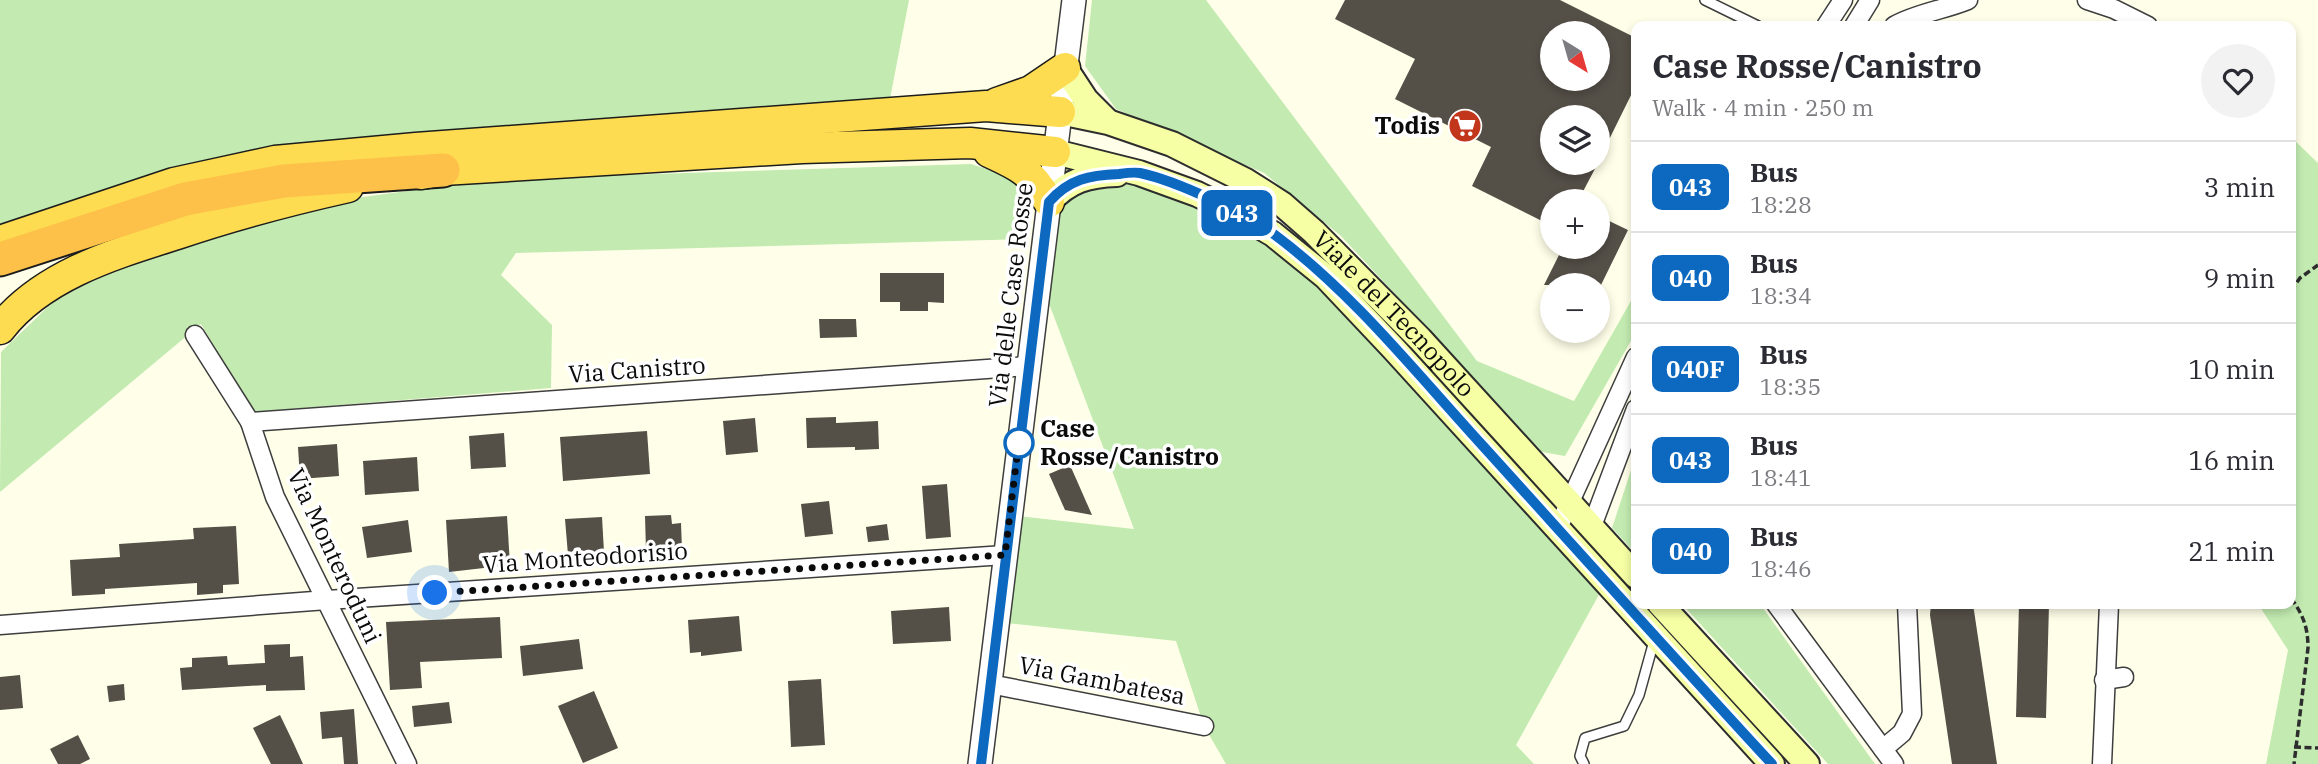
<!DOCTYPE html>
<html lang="en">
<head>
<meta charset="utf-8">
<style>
  body { margin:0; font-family:"IBM Plex Serif",serif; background:#f2f2f3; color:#2b2b33; height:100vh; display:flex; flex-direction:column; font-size:26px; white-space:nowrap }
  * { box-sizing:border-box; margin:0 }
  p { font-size:23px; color:#7c7c81 }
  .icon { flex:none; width:38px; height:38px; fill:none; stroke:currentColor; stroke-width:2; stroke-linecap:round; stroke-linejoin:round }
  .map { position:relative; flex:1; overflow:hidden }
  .drawer { position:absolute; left:1631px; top:21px; width:665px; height:588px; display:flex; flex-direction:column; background:#fff; border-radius:14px; box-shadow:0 4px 10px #0003 }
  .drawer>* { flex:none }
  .badge { padding:0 14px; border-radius:10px; font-size:24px; line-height:46px }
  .needle { width:46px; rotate:143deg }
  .fabs { position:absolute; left:1540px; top:21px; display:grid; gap:14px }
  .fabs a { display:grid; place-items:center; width:70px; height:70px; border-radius:50%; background:#fff; box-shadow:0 4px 10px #0003; font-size:35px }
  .you { position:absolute; width:35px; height:35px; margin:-18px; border:5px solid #fff; border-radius:50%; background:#1a73e8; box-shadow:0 0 0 10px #1a73e833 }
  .map>.badge { position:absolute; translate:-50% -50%; box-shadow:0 0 0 4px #fff }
  .round { display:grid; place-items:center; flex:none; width:74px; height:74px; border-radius:37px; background:#f2f2f3 }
  .summary { display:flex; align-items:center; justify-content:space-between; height:119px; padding:0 21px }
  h1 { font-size:33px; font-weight:800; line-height:52px }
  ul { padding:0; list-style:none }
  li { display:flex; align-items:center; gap:21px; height:91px; padding:0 21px; border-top:2px solid #e1e1e2 }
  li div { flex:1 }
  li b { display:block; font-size:26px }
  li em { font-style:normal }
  li .badge { min-width:77px; font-weight:700; text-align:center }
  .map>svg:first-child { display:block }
</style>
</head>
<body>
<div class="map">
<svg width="2318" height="764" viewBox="0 0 2318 764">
  <rect width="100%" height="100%" fill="#ffffe9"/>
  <!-- green -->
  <g fill="#c3ebb1">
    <polygon points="0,0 909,0 889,104 0,229"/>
    <polygon points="1092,0 1206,0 1477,361 1574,401 1636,292 1636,332 1565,456 1542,452 1341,236 1264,173 1116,109 1085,66"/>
    <polygon points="2291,137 2318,163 2318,764 2266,764 2288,650 2258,604 2291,604"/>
    <polygon points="1055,152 1273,234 1606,582 1516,745 1534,764 1226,764 1204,726 1176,641 997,622 1010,515 1134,529 1039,277"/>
    <polygon points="971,164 1014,178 1031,201 1029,239 516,253 501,275 552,325 551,388 253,412 201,324 0,492 1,352 59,296 120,267 325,202 497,179"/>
    <polygon points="1636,455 1636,554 1612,528"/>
    <polygon points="1682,604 1760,604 1875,764 1828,764"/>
  </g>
  <!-- building -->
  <g fill="#544f47" fill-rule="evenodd">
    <path d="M1345 0H1560L1636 38V85L1598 162V117H1552V163H1598L1578 201H1552V226L1472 186 1491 147 1395 99 1415 59 1335 19ZM1552 33H1598V79H1552Z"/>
    <polygon points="1605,219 1628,230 1601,285 1544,285 1563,247 1598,247 1598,234"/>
    <polygon points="880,273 944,273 944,303 928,302 928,311 900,311 900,302 880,302"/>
    <polygon points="819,319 856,319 857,337 820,338"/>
    <polygon points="836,417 836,423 878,421 879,449 855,450 855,447 807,448 806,418"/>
    <polygon points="755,418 758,452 726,455 723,421"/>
    <polygon points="647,431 650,474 563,481 560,437"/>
    <polygon points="504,433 506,467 471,469 469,436"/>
    <polygon points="337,444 339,476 300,479 298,447"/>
    <polygon points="417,457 419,491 365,495 363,461"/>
    <polygon points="1070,465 1092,515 1065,510 1049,474"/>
    <polygon points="947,484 951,537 926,539 922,486"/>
    <polygon points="829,501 833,534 805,537 801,504"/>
    <polygon points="671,515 672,524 681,523 682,550 646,551 645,516"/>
    <polygon points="507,516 510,565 449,572 446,520"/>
    <polygon points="602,517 604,552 568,555 565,519"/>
    <polygon points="408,520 412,552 367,558 362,527"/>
    <polygon points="887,524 889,540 868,542 866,527"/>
    <polygon points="236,526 239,584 223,585 223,593 197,595 197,583 105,589 105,594 72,596 70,560 120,557 119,544 194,539 193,528"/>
    <polygon points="1931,604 1973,604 1997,764 1952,764 1930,615"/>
    <polygon points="2019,604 2049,604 2046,718 2016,717"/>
    <polygon points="949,607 951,641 893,644 891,611"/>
    <polygon points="739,616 742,651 701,656 701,652 690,653 688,620"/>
    <polygon points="500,617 502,658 420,662 422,688 390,690 386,622"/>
    <polygon points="579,639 583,669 523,676 520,646"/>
    <polygon points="290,644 290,657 303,656 305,690 266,691 266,685 182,690 180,668 192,667 192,658 227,656 228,665 265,663 264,645"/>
    <polygon points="20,675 23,708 0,710 0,677"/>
    <polygon points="821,679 825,745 791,747 788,681"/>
    <polygon points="124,684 125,700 109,702 107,686"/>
    <polygon points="594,691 618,748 583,763 558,706"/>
    <polygon points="449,702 452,723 414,727 412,706"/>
    <polygon points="354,709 358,764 344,764 342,737 322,739 320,712"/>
    <polygon points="280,715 293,742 303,764 271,764 253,728"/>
    <polygon points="78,735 90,759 80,764 58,764 50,749"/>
  </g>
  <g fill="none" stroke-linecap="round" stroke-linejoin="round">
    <defs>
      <g id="service">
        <polyline points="1705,0 1758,26"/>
        <polyline points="1584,764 1580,756 1585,738 1624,726 1639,695 1654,641"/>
      </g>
      <g id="minor">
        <polyline points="2087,0 2114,9 2148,26"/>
        <polyline points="1826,26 1843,0"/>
        <polyline points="1854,26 1870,0"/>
        <path d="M1894 26C1917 13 1944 10 1968 0"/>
        <polyline points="195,335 250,422 275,497 407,764"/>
        <polyline points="250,422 1028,366"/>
        <polyline points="1592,526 1636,409"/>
        <polyline points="1558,528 1636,357"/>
        <polyline points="1776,604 1894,764"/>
        <polyline points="0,625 327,600 1005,555"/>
        <polyline points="2104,680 2124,677"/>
        <polyline points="990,684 1204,726"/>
        <polyline points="1883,749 1902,733 1912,714 1907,604"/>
        <polyline points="2102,764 2109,604"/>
      </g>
      <polyline id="tertiary" points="980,764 1074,0"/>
      <g id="secondary">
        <polyline points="1065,68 1086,100 1107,121"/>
        <path id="s1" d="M1060 112 1108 122 1172 144 1246 181 1282 204 1314 232 1420 339 1636 576"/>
        <polyline points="1055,152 1139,173 1197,194 1242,216 1273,234 1326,277 1393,348 1772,764"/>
        <path d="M1049 202C1069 180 1088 175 1117 174"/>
        <polyline points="1660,604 1807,764"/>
      </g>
      <g id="trunk">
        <polyline points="997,103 1031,91 1065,68"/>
        <path d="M989 152C1022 167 1030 171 1049 202"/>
        <polyline points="421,174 443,170 802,148 970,143 1055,152"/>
        <polyline points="0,241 174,183 275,161 416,148 986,106 1060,112"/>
        <path d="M0 329C42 275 114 254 177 234 233 215 290 200 348 187"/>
      </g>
      <polyline id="motorway" points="0,259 185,199 284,181 443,170"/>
    </defs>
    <!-- service casing -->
    <use href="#service" stroke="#3e3e3e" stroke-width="12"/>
    <!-- minor casing -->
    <use href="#minor" stroke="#3e3e3e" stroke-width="21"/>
    <!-- tertiary casing -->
    <use href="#tertiary" stroke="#3e3e3e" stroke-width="26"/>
    <!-- secondary casing -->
    <use href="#secondary" stroke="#2d2d2d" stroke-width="28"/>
    <!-- trunk casing -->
    <use href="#trunk" stroke="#1c1c1c" stroke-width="33"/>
    <!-- motorway casing -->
    <use href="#motorway" stroke="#1c1c1c" stroke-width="37"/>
    <!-- path -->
    <g stroke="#2d2d2d" stroke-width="3.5" stroke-dasharray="7 3.5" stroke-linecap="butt">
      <polyline points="2291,291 2300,278 2318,265"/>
      <path d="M2291 598C2303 615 2308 627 2308 648L2294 764"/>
      <polyline points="2294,747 2318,748"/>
    </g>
    <!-- service -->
    <use href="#service" stroke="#fff" stroke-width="9"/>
    <!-- minor -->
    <use href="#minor" stroke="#fff" stroke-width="18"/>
    <!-- tertiary -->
    <use href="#tertiary" stroke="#fff" stroke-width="23"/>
    <!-- secondary -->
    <use href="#secondary" stroke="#f6ffa4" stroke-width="24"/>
    <!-- trunk -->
    <use href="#trunk" stroke="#fedc51" stroke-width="30"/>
    <!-- motorway -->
    <use href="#motorway" stroke="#fdc049" stroke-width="33"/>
  </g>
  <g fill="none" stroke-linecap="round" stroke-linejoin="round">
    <defs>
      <path id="line" d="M981 764 1049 202C1069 179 1090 175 1119 174 1126 173 1134 172 1140 173 1177 181 1245 213 1275 235 1354 294 1417 374 1483 446 1579 552 1675 659 1772 764"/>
    </defs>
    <!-- line casing -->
    <use href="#line" stroke="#fff" stroke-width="16"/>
    <!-- line -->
    <use href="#line" stroke="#0c69bf" stroke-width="10"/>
    <!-- walk -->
    <polyline stroke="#0b0b0b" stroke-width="7" stroke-dasharray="0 12.6" points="435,593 1005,555 1019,440 1019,443"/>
  </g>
  <!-- icons -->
  <defs>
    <symbol id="supermarket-disc" viewBox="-11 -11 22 22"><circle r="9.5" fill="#c2361c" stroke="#fff"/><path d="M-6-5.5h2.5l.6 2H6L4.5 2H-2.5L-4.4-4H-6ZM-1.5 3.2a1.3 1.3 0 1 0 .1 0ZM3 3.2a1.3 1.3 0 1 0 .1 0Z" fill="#fff"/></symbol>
  </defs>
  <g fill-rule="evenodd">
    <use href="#supermarket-disc" x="1446" y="107" width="38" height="38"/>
  </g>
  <!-- markers -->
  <circle fill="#fff" stroke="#0c69bf" stroke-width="3.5" cx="1019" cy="443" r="14"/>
  <g text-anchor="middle" stroke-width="7" stroke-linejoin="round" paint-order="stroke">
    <!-- poi labels -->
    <g font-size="24" font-weight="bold" fill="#0b0b0b" stroke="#fff" text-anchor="end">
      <text x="1440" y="134">Todis</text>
    </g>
    <!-- street labels -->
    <g font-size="24" fill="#0b0b0b" stroke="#fff">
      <text transform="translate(1011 295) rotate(-83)" y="8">Via delle Case Rosse</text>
      <text dy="8" stroke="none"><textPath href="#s1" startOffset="399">Viale del Tecnopolo</textPath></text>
      <text transform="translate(637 370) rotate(-4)" y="8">Via Canistro</text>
      <text transform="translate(334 556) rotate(65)" y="8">Via Monteroduni</text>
      <text transform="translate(585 558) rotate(-4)" y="8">Via Monteodorisio</text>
      <text transform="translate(1102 681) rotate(11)" y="8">Via Gambatesa</text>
    </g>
    <!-- stop labels -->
    <g font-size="24" font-weight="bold" fill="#0b0b0b" stroke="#fff" text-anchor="start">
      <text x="1040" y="437">Case<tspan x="1040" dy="28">Rosse/Canistro</tspan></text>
    </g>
  </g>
</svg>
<div class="fabs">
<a><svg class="needle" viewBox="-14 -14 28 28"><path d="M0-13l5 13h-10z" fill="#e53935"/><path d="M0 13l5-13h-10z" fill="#7c7c81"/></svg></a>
<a><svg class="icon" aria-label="layers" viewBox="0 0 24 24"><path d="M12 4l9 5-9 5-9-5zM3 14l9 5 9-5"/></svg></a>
<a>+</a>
<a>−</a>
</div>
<div class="you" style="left:435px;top:593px"></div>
<b class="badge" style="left:1237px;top:213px;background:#0c69bf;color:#fff">043</b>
<section class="drawer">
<div class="summary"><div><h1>Case Rosse/Canistro</h1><p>Walk · 4 min · 250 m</p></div><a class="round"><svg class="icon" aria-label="heart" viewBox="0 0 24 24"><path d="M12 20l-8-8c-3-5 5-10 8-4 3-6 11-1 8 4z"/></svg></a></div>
<ul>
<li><span class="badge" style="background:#0c69bf;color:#fff">043</span><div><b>Bus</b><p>18:28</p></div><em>3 min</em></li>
<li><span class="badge" style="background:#0c69bf;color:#fff">040</span><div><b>Bus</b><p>18:34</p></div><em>9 min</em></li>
<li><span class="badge" style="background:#0c69bf;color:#fff">040F</span><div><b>Bus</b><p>18:35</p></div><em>10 min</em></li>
<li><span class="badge" style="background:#0c69bf;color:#fff">043</span><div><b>Bus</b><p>18:41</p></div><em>16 min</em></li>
<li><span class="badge" style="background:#0c69bf;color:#fff">040</span><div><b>Bus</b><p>18:46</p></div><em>21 min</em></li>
</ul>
</section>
</div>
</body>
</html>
